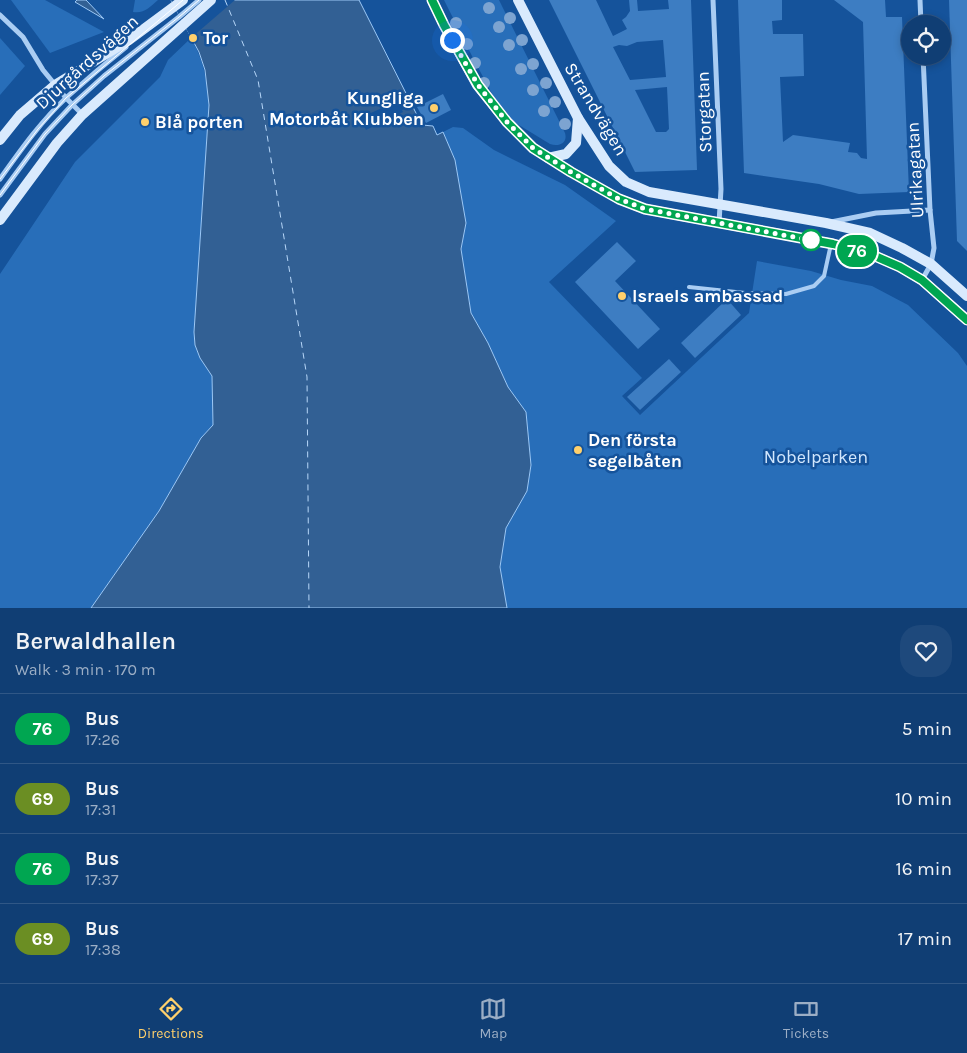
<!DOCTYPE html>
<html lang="en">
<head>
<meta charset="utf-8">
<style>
  body { margin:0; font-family:Karla,sans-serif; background:#1e497c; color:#f1f3f6; height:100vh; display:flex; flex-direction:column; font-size:19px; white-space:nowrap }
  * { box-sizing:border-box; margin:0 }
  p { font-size:16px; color:#9caec5 }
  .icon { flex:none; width:28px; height:28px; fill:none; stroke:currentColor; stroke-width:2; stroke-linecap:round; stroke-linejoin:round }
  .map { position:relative; height:608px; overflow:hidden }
  .drawer { display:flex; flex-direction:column; background:#103e74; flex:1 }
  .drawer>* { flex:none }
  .badge { padding:0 10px; border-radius:16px; font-size:18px; line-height:32px }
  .fabs { position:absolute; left:901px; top:15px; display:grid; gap:10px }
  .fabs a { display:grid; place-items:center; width:50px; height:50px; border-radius:50%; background:#103e74; box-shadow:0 2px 8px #0003,0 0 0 1px #305786; font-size:25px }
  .you { position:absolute; width:25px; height:25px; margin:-12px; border:4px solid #fff; border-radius:50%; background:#1a73e8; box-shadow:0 0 0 8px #1a73e833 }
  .map>.badge { position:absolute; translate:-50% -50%; box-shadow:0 0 0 2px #fff }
  .round { display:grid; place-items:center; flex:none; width:52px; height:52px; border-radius:20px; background:#1e497c }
  .headline { display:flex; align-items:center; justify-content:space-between; height:85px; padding:0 15px }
  h1 { font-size:24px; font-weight:600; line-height:38px }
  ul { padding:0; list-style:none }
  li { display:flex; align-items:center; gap:15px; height:70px; padding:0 15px; border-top:1px solid #305786 }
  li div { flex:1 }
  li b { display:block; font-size:19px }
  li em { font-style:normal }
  li .badge { min-width:55px; font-weight:700; text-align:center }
  .tab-bar { display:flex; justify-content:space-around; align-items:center; height:70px; border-top:1px solid #305786; background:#103e74; font-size:14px; color:#9caec5 }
  .tab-bar a { display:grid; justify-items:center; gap:2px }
  .tab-bar .active { color:#ffd06c }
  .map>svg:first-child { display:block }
</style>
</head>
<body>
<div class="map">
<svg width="967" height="608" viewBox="0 0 967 608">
  <rect width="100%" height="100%" fill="#15539b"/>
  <!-- green -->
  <g fill="#286eb9">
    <polygon points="11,0 45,0 104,32 50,53"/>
    <path d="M135 0H158C150 7 144 14 133 12Z"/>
    <path d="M444 0H499L565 133C568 143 559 147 550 144L514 122 502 110 491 92 472 56Z"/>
    <polygon points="0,38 25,66 0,95"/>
    <path d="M191 38C205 63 206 78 209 105L194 332 195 345 200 358 212 376 213 425 201 438 159 511 91 608H0V274L75 162 160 77 168 60Z"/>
    <polygon points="453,127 463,128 494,150 565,185 616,221 549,282 642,378 622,396 640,415 749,313 757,261 811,271 841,280 872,286 908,305 958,353 967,366 967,608 507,608 500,568 506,528 527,491 531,465 526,413 508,387 488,343 471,313 461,249 466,223 443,132"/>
  </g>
  <!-- water -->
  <g fill="#326094" stroke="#9cc8f6">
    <polygon points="77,0 86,0 104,19 75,2"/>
    <polygon points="171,0 359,0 422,125 433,126 437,135 443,132 455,160 466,223 461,249 471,313 488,343 508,387 526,412 531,465 527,491 506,528 500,567 507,608 91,608 159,511 201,438 213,425 212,376 200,358 195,345 194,332 209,105 205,70 199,52"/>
  </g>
  <!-- pier -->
  <g fill="#15539b">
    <polygon points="171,0 235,0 191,38"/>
    <polygon points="408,97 412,105 402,110 403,112 366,130 360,118 397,101 398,102"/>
  </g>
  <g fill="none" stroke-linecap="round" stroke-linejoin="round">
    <!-- ferry -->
    <polyline stroke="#b7d7f9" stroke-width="1" stroke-dasharray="6 5" stroke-linecap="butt" points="225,0 258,80 307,377 309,608"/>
  </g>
  <!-- building -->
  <g fill="#3d7dc2" fill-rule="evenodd">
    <path d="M549 0H596L613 36 627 29 622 20 626 17 630 11 629 0H637L638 11 669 9 668 0H691L697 170 635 172ZM663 40 666 77 630 80 613 47 619 45 627 46 637 42ZM667 87 669 129 666 132H656L635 90Z"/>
    <polygon points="738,0 782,0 782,20 772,21 773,34 803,34 804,76 780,77 783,142 793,135 850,143 848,152 857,153 861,158 867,159 863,22 834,0 885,0 886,17 902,17 909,192 859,194 819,184 744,173"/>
    <polygon points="949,0 967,0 967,251 957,241"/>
    <polygon points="443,94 451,110 426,123 417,107"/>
    <polygon points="617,242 636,261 615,281 660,329 638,349 575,282"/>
    <polygon points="727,299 741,315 695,358 681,343"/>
    <polygon points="669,359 681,372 640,410 627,397"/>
  </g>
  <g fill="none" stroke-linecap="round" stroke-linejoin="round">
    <!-- lane -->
    <polyline stroke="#aacdf3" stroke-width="4" points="689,287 745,293 786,294 814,286 824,276 831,244"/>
    <!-- street -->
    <g stroke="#aacdf3" stroke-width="5">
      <polyline points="713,0 721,189 719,223"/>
      <polyline points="920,0 921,24"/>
      <polyline points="0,15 23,37 43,70 66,98 82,114"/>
      <path d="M0 179C20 151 41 121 67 97 86 80 106 63 126 47"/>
      <polyline points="0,195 45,134 72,105 104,76 179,17 199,0"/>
      <polyline points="831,222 876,213 930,210"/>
      <polyline points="922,280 931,264 934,248 930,210 923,56"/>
    </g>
    <!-- secondary -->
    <g stroke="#d9eafd" stroke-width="10">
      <polyline points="432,0 444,25 477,85 507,122 533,148 571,172 619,199 645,209 833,244 868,253 900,267 922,280 967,320"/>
      <polyline points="518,0 578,118 609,166 626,182 649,192 826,223 870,233 902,248 931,264 967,296"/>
      <polyline points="0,140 20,115 55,85 129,40 183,0"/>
      <polyline points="548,158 566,154 576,143 578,118"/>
      <polyline points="0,220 57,143 82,115 211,0"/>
    </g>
    <!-- tram -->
    <g stroke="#fff" stroke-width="1">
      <polyline points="0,179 38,129 66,98 183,0"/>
      <polyline points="0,195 45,134 72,105 104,76 179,17 199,0"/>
    </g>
  </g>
  <!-- trees -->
  <g fill="#7da4d1">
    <circle cx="489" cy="8" r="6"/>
    <circle cx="510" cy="18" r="6"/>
    <circle cx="456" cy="23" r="6"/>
    <circle cx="499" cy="27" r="6"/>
    <circle cx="522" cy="40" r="6"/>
    <circle cx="467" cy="44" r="6"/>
    <circle cx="509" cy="45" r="6"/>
    <circle cx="475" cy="63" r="6"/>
    <circle cx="533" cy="64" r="6"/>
    <circle cx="521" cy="69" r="6"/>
    <circle cx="484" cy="83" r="6"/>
    <circle cx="546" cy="83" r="6"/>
    <circle cx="533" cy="90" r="6"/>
    <circle cx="555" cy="102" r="6"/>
    <circle cx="544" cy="111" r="6"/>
    <circle cx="565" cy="124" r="6"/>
  </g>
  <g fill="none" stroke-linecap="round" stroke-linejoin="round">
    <defs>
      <polyline id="line" points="432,0 444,25 478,85 507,122 533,148 571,172 619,199 645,209 833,244 868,253 900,267 922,280 967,320"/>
    </defs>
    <!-- line casing -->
    <use href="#line" stroke="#fff" stroke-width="11"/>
    <!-- line -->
    <use href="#line" stroke="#00a651" stroke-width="8"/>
    <!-- walk -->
    <polyline stroke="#fff" stroke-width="5" stroke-dasharray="0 9" points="452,40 478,85 507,122 533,148 571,172 619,199 645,209 815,241 811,240"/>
  </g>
  <!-- markers -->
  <g fill="#ffd06c" stroke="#15539b" stroke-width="2">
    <circle cx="193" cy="38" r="5"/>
    <circle cx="434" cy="108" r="5"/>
    <circle cx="145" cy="122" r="5"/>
    <circle cx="622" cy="296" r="5"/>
    <circle cx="578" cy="450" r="5"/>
  </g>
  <circle fill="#fff" stroke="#00a651" stroke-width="2.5" cx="811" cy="240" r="10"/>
  <g text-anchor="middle" stroke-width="5" stroke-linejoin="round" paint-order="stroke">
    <!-- poi labels -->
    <g font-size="18" font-weight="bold" fill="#fff" stroke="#15539b" text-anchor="start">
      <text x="203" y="44">Tor</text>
      <text x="424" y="104" text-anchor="end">Kungliga<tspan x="424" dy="21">Motorbåt Klubben</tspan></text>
      <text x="155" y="128">Blå porten</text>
      <text x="632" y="302">Israels ambassad</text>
      <text x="588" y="446">Den första<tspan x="588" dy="21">segelbåten</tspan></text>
    </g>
    <!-- street labels -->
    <g font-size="18" fill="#fff" stroke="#15539b">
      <text transform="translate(87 62) rotate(-42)" y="6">Djurgårdsvägen</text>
      <text transform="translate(596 109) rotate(59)" y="6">Strandvägen</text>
      <text transform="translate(704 112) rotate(-92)" y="6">Storgatan</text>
      <text transform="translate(915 170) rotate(-93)" y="6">Ulrikagatan</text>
    </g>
    <!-- park labels -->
    <g font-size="18" fill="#d2e7fd" stroke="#15539b">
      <text x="816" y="463">Nobelparken</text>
    </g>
  </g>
</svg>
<div class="fabs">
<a><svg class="icon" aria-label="locate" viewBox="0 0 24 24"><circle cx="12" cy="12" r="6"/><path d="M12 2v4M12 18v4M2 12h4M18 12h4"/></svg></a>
</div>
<div class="you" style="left:452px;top:40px"></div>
<b class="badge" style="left:857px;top:251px;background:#00a651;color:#fff">76</b>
</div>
<section class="drawer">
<div class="headline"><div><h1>Berwaldhallen</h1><p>Walk · 3 min · 170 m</p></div><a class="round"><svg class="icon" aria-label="heart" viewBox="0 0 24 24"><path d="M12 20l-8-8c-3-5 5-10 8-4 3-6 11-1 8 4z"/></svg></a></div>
<ul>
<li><span class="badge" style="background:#00a651;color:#fff">76</span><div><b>Bus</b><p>17:26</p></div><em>5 min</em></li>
<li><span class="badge" style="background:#6b8e23;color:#fff">69</span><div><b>Bus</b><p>17:31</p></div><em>10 min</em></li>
<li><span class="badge" style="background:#00a651;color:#fff">76</span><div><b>Bus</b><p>17:37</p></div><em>16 min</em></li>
<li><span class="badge" style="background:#6b8e23;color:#fff">69</span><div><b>Bus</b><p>17:38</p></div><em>17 min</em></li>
</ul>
</section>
<nav class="tab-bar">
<a class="active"><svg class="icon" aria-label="directions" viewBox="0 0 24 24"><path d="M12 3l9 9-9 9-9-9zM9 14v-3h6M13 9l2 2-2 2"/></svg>Directions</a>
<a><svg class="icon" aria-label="map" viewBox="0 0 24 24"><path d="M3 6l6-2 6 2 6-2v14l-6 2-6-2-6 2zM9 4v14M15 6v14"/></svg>Map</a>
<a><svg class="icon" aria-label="tickets" viewBox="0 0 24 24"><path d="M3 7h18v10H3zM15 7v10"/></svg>Tickets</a>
</nav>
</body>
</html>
